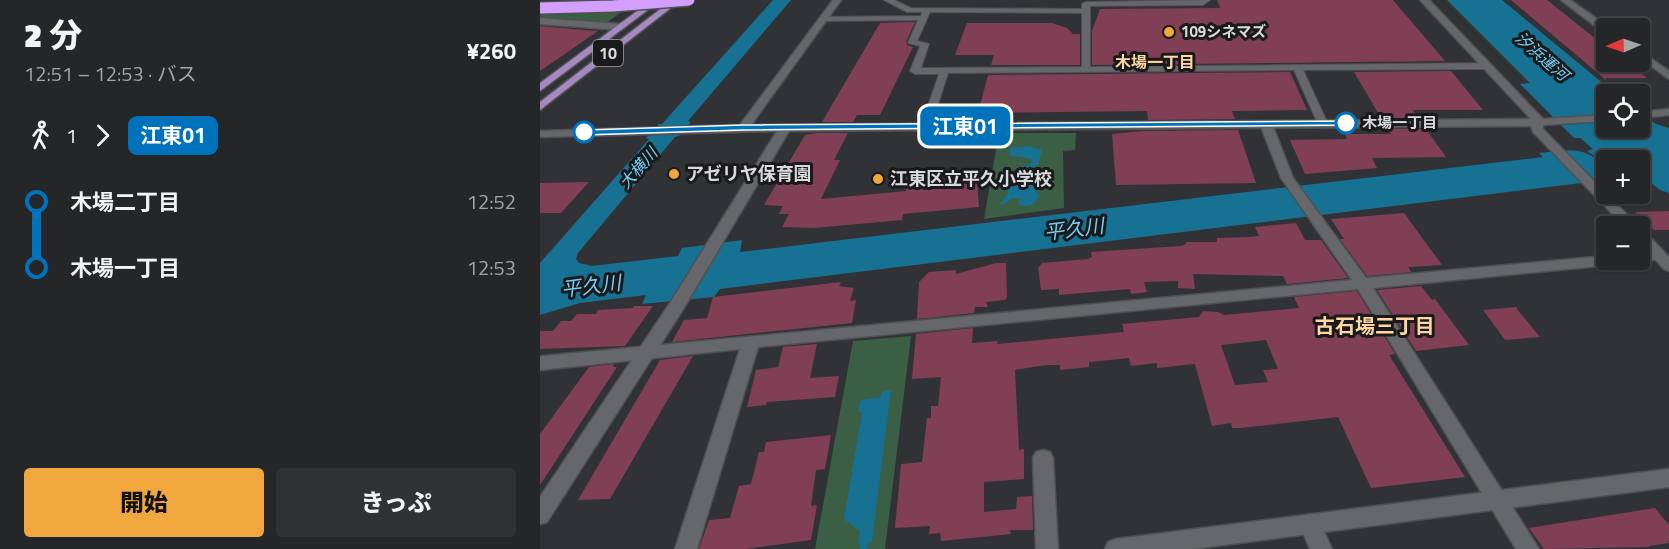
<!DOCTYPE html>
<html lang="ja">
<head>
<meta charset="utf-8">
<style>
  body { margin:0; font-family:"Titillium Web","Noto Sans JP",sans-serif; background:#313234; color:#f1f3f6; height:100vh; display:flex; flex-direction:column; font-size:22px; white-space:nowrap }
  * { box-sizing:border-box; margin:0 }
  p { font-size:20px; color:#a3a5a8 }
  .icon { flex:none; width:33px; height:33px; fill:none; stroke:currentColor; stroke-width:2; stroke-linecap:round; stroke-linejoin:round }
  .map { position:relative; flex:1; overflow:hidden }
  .drawer { display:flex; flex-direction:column; background:#252628; width:540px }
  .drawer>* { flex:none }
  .badge { padding:0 12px; border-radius:9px; font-size:21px; line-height:39px }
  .needle { width:39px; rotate:268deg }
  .buttons { position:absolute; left:1056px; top:18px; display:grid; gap:12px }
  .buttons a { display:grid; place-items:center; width:54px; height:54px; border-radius:6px; background:#252628; box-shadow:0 2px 4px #0004,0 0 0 2px #424345; font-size:30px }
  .map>.badge { position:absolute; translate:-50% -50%; box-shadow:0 0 0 3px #fff }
  .legs { display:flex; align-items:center; gap:9px; height:66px; padding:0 24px; font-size:20px }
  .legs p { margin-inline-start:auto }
  .head { display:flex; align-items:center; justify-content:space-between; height:102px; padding:0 24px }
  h1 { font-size:33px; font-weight:800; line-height:45px }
  .action { display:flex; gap:12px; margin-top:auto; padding:12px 24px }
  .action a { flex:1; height:69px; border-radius:6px; background:#efa73e; color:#111; font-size:24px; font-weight:800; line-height:69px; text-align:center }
  .action a+a { background:#313234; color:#f1f3f6 }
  ul { padding:0 24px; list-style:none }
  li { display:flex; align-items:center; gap:21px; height:66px; font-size:22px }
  li i { display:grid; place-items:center; width:9px; height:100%; margin:0 8px; background:currentColor }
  li i::after { content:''; width:15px; height:15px; margin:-8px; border:4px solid; border-radius:50%; background:#252628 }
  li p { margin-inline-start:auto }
  li:first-child i { background:linear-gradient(#0000 50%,currentColor 0) }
  li:last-child i { background:linear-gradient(currentColor 50%,#0000 0) }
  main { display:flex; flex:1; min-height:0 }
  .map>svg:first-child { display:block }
</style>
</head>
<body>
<main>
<section class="drawer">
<div class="head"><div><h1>2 分</h1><p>12:51 – 12:53 · バス</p></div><b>¥260</b></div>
<div class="legs"><svg class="icon" aria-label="walk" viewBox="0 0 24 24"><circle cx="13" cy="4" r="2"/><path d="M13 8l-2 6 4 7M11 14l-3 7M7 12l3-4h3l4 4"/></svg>1<svg class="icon" aria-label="forward" viewBox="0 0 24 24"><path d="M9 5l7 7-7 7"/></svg><b class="badge" style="background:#0072bc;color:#fff">江東01</b></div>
<ul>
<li><i style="color:#0072bc"></i><b>木場二丁目</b><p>12:52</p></li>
<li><i style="color:#0072bc"></i><b>木場一丁目</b><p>12:53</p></li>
</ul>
<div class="action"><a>開始</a><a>きっぷ</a></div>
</section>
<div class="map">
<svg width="1129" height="549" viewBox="0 0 1129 549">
  <rect width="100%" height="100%" fill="#313235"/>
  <!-- green -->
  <g fill="#3a5f44">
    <polygon points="0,2 87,8 66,23 0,19"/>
    <polygon points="459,133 536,133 535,150 523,151 524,208 444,219"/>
    <polygon points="371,336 345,549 275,549 313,341"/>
  </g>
  <!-- water -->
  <g fill="#167192">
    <path d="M233 0H251L148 121 151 122 139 136 135 137 38 253 36 259 39 263 52 266 138 256 142 248 202 240 200 252 1003 157 999 153C1033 150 1038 145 1066 165V172L1062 173 1066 176V180L180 289 174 297 102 304 106 295 40 303 0 315V263L109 139 106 138 119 124H122Z"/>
    <polygon points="907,0 962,0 1076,94 1066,94 1066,128 1100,128 1100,113 1116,124 1129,128 1129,193 1120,190 1100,174 1100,160 1066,160 1066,164 1047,151 1053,149 1040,138 1034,138 980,84 990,83"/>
    <path d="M487 146 502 150 498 165 485 170 498 176 493 186 499 196C495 205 488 208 479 205L478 201 483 198H472L463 205 460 204 468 193 467 188 490 180 489 175 479 171 482 167 492 163 491 159 469 155 470 148Z"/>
    <polygon points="351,390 332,542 318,544 320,531 304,519 322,413 318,411 320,400 341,397 342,392"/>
  </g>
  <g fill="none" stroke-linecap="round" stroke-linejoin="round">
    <!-- stream -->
    <polyline stroke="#167192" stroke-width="7" points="323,549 325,543"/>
  </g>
  <!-- building -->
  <g fill="#813f56" fill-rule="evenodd">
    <polygon points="677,0 853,0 905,61 552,65 552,31 560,9 680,8"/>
    <polygon points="971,0 1007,0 1066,47 1066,62 1086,62 1107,78 1066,78 1066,80"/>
    <polygon points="375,22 366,42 367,45 373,47 340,115 317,115 313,122 282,122 340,23"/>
    <polygon points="427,23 512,23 527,28 533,34 540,34 540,65 451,65 454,55 415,55"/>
    <polygon points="0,26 44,30 58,31 0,71"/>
    <polygon points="911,71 943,110 873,110 878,118 841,118 814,72"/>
    <polygon points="750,72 767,110 692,111 695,119 608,120 607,111 438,113 448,75"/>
    <polygon points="848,129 886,129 906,157 832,158 837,168 765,174 750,140 807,139 805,134 851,134"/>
    <polygon points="698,130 716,183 576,185 572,134 603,131"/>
    <polygon points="276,133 308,133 294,160 300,160 281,199 366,191 367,187 437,181 439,207 363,214 362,220 274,228 242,227 249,214 239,214 243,206 224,205 265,135"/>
    <polygon points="49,182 21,213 0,213 0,183"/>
    <polygon points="1129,211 1129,230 1114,230 1095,212"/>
    <polygon points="864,213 902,265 868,267 871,272 827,276 800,239 804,239 791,219"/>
    <polygon points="756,223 765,240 781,240 808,278 747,284 743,276 653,274 655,289 638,288 638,281 604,282 607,292 591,294 590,289 519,295 519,289 501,290 498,268 502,263 548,259 552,257 551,252 641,246 646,244 646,242 677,242 677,238 710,237 719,236 715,227"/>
    <polygon points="456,263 466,263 467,297 465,300 446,302 448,307 435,307 434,313 377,319 379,282 389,272 416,270 416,274"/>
    <polygon points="301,282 299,286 314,288 310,301 316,300 312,323 132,342 144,320 167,318 173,297"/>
    <polygon points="881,286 892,300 895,299 929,345 876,351 837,290"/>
    <path d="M817 291 855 354 849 355 925 477 831 488 798 417 701 428H692L691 423 672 426 655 364 617 368V363L591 366 589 358 549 362V367L520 370V365H506L475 370 479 450 484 449V479L444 482V512L476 509 477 497 492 496 493 530H470L471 534 401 541 400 533 389 534 390 526 355 528 361 464 382 462 387 418H391V406H398L401 377 372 379 376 334 433 328 432 343 458 341 457 344 584 332 582 324 659 317 663 311 678 312 684 315 759 308 754 297ZM726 340 738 369 723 370 728 382 695 385 681 345Z"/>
    <polygon points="94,306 113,306 85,346 0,349 0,331 13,331 21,321 31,321 37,314 56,314 58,310 93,308"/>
    <polygon points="977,307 977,309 1000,337 965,340 943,310"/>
    <polygon points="277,344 270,378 299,376 295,397 227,402 226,405 207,407 216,370 238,367 243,347"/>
    <polygon points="153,356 70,499 38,500 120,360"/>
    <polygon points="74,364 73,367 77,367 0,485 0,434 49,367"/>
    <polygon points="291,435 285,469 276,470 271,506 277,505 271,540 205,549 159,549 169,520 190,518 199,486 211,484 219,452 224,452 226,442"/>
    <polygon points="1115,508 1129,525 1129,543 1109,546 1110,547 1004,549 989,528"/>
  </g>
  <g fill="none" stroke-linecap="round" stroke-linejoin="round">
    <defs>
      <path id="pedestrian" d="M344 0H354L371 8 542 9V4L546 2 670 0 663 5 550 6V67L947 63 951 66 947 69 763 70 788 124 783 127 778 124 754 70 408 73 391 126 386 129 381 126 399 74H375L370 71 380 46 368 43 378 20 283 21 279 19 283 17 381 16 382 12H367ZM390 12 542 13V67L381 68 389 44 377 41Z"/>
      <g id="minor">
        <polygon points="726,121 732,124 753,178 826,278 1066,256 1066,260 1076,260 1069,265 833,288 999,549 976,549 818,289 218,347 157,549 135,549 200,349 0,370 0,357 3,356 812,280 741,178 720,124"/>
        <polygon points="1119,250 1124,252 1126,255 1124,258 1100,262 1094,260 1100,260 1100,253"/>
        <polygon points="503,450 510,452 513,458 518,549 496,549 493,458 496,452"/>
        <polygon points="770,514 777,516 792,549 770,549 759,523 763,516"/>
      </g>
      <g id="tertiary">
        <polygon points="293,0 301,0 211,125 991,119 880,0 889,0 1003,119 1066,115 1066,121 1003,125 1003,129 1098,226 1084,226 993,132 991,126 249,131 142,311 7,522 0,524 0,497 130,303 237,131 0,137 0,131 200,125"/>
        <polygon points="1021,0 1030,0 1070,28 1066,28 1066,33 1063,32"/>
        <polygon points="0,18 81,24 85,27 81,30 0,24"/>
        <polygon points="1100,51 1129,71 1129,79 1100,58"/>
        <polygon points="1129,109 1129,115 1100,118 1100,112"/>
        <polygon points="1100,231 1105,232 1129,257 1129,271 1124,269 1100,243"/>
        <polygon points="1129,469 1129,487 653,549 565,549 568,542 576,539"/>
      </g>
      <g id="primary">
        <polygon points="112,0 121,0 0,91 0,83"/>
        <polygon points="132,0 141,0 0,110 0,102"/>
      </g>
    </defs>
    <!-- pedestrian casing -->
    <use href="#pedestrian" stroke="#4f5052" stroke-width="2"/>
    <!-- minor casing -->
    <use href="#minor" stroke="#4f5052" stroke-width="3"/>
    <!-- tertiary casing -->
    <use href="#tertiary" stroke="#4f5052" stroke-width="3"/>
    <!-- primary casing -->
    <use href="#primary" stroke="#4f5052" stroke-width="3"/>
    <!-- pedestrian -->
    <use href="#pedestrian" fill="#65676a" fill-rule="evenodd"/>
    <!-- minor -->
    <use href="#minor" fill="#65676a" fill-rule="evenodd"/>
    <!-- tertiary -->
    <use href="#tertiary" fill="#65676a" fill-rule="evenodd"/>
    <!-- primary -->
    <use href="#primary" fill="#a789c2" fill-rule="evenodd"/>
    <defs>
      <polyline id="motorway-bridge" points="0,8 73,6 149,0"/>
    </defs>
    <!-- motorway-bridge casing -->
    <use href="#motorway-bridge" stroke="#4f5052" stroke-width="14" stroke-linecap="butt"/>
    <!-- motorway-bridge -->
    <use href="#motorway-bridge" stroke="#d39ffc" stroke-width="11"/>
  </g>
  <!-- line-1 -->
  <polygon fill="#0072bc" stroke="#fff" stroke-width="1.5" points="806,121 810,123 809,125 203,130 44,135 40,132 44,130 203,125"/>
  <!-- markers -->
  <g fill="#efa73e" stroke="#1a1a1c" stroke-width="2">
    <circle cx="629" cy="32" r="6"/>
    <circle cx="134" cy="174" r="6"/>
    <circle cx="338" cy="179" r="6"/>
  </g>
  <g fill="#fff" stroke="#0072bc" stroke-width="3">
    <circle cx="806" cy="123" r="10"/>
    <circle cx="44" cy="132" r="10"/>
  </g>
  <g text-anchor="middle" stroke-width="6" stroke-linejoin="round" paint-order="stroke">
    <!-- far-poi labels -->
    <g font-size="15" font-weight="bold" fill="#d9dadc" stroke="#1a1a1c" text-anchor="start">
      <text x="641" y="37">109シネマズ</text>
    </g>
    <!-- far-stop labels -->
    <g font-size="15" font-weight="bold" fill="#d9dadc" stroke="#1a1a1c" text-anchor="start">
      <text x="822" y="128">木場一丁目</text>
    </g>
    <!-- shield labels -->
    <rect fill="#1a1a1c" stroke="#a0a0a2" stroke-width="1.5" x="53" y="40" width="30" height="26" rx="4.5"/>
    <g font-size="16" font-weight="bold" fill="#d9dadc">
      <text x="68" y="59">10</text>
    </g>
    <!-- far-water labels -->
    <g font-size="16" font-style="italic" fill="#77cef4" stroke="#1a1a1c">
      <text transform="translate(1002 56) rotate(41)" y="6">汐浜運河</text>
      <text transform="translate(98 168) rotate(-49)" y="6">大横川</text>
    </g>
    <!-- far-neighbourhood labels -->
    <g font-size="16" font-weight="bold" fill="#ffd5a3" stroke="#1a1a1c">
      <text x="615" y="68">木場一丁目</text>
    </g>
    <!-- poi labels -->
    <g font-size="18" font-weight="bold" fill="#d9dadc" stroke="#1a1a1c" text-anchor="start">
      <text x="146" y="180">アゼリヤ保育園</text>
      <text x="350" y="185">江東区立平久小学校</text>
    </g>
    <!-- water labels -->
    <g font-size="20" font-style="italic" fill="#77cef4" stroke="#1a1a1c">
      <text transform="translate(534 229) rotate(-7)" y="7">平久川</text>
      <text transform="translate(51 286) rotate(-7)" y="7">平久川</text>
    </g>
    <!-- neighbourhood labels -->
    <g font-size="20" font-weight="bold" fill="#ffd5a3" stroke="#1a1a1c">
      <text x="835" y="333">古石場三丁目</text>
    </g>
  </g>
</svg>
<div class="buttons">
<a><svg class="needle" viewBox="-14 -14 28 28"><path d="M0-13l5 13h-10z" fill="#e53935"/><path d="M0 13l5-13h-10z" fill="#a3a5a8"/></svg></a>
<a><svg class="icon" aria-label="locate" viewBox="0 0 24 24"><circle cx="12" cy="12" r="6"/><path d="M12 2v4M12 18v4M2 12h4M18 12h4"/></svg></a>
<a>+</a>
<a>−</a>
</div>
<b class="badge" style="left:425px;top:126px;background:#0072bc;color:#fff">江東01</b>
</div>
</main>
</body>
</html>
